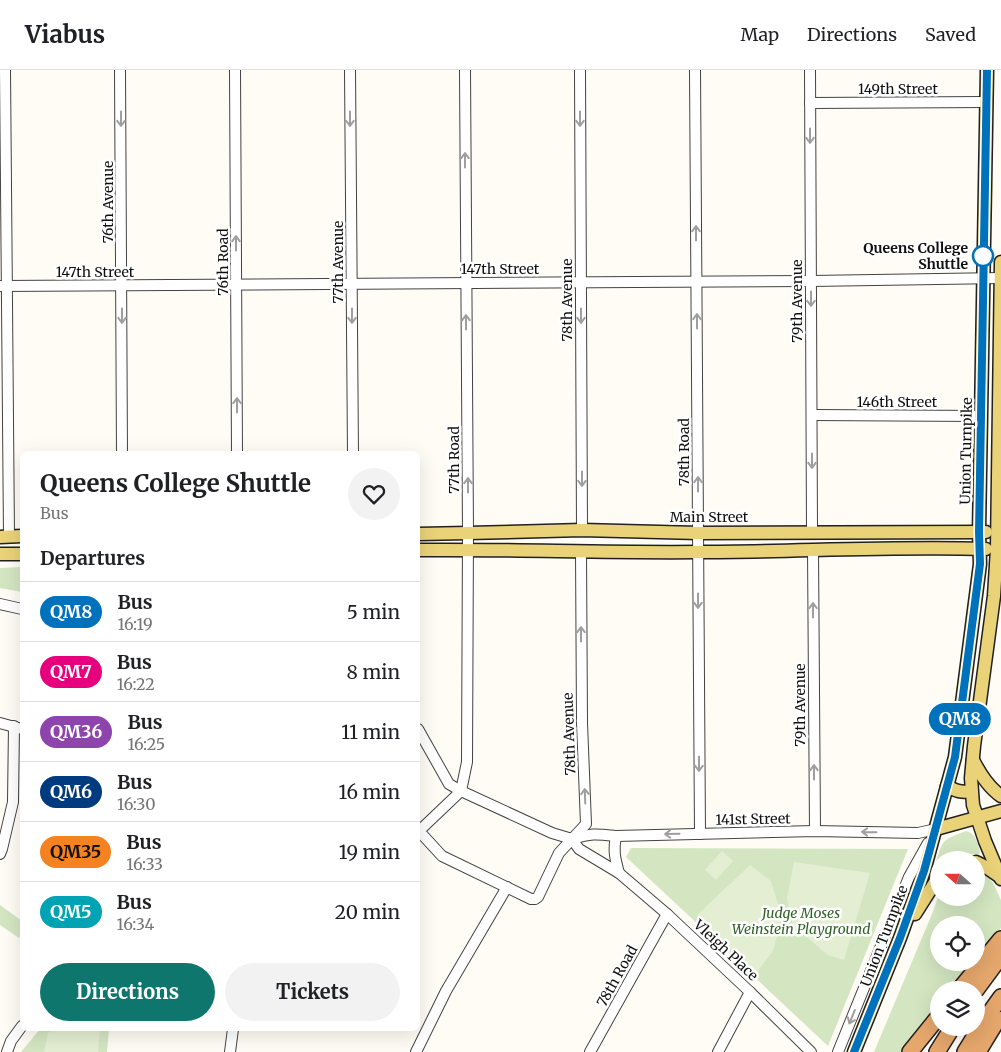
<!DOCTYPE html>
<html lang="en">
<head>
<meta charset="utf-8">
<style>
  body { margin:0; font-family:Merriweather,serif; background:#f2f2f2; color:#202124; height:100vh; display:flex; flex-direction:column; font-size:19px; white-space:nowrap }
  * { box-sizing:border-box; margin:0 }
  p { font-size:16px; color:#757577 }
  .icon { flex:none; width:28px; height:28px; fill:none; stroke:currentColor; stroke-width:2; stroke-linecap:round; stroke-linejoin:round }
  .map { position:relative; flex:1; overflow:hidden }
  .sheet { position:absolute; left:20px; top:381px; width:400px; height:580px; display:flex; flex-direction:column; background:#fff; border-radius:8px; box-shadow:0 5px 20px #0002 }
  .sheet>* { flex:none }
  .badge { padding:0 10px; border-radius:16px; font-size:18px; line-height:32px }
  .needle { width:32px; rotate:291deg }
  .tools { position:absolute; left:930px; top:781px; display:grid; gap:10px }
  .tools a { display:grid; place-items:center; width:55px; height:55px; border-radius:50%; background:#fff; box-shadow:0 5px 20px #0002; font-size:25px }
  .map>.badge { position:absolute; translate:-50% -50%; box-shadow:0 0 0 2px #fff }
  h2 { padding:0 20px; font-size:19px; line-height:45px }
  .round { display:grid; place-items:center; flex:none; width:52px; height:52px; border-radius:26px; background:#f2f2f2 }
  .summary { display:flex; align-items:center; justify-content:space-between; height:85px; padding:0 20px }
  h1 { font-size:24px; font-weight:700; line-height:38px }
  .primary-button { display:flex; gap:10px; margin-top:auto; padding:10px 20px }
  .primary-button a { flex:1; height:58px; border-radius:30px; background:#0f766e; color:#fff; font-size:20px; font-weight:700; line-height:58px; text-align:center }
  .primary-button a+a { background:#f2f2f2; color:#202124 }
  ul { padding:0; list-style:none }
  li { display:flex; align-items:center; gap:15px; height:60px; padding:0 20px; border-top:1px solid #e0e0e0 }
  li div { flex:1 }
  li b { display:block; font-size:19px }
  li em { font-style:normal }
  li .badge { min-width:55px; font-weight:700; text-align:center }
  header { display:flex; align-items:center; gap:30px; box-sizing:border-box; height:70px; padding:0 25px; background:#fff; border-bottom:1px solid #e0e0e0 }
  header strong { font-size:24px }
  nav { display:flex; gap:28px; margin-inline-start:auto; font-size:18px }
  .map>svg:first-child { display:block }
</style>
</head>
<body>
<header>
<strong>Viabus</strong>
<nav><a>Map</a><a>Directions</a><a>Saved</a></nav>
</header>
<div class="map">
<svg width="1001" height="982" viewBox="0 0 1001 982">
  <rect width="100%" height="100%" fill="#fefcf5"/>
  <!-- green -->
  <g fill="#d3e6c1">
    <polygon points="22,497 22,522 0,518 0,498"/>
    <path d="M966 761C976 763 978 774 980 783L978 785C970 784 963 783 956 785 949 787 945 790 939 790V795L936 793C943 769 941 771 966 761Z"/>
    <polygon points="631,778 908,779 828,976 626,787"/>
    <polygon points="976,800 984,802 993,813 1001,830 1001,858 976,889 976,855 939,855 939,892 973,893 951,920 939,920 939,935 901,982 874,982 932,844 939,825 939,828 976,828"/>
    <polygon points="0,835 22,851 22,863 19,868 0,855"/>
    <polygon points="40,959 109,959 107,982 21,982"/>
  </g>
  <!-- pitch -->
  <g fill="#e3eed2">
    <polygon points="722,781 733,791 716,810 705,800"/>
    <polygon points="794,792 870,803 844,890 828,885 793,856 787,828"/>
    <polygon points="750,795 771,811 782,847 773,881 756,903 697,845"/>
    <polygon points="52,959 100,959 98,982 44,982 48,963"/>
  </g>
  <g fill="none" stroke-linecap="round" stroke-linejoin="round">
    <defs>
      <g id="minor">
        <polyline points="5,0 9,466"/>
        <polyline points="120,0 122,384"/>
        <polyline points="235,0 237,384"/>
        <polyline points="350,0 353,384"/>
        <polyline points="580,0 582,460"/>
        <polyline points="695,0 700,764"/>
        <polyline points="810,0 812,462"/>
        <polyline points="810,33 986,32"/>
        <polyline points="0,216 811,211 1001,208"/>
        <polyline points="812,345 981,346"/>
        <polyline points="813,479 815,761"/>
        <polyline points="0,534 22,539"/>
        <polyline points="0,653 22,659"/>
        <polyline points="418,659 449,714 461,721 552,763 572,769 579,779 619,803 667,844 750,922 811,982"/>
        <polyline points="419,761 461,721 467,692 468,463 465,0"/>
        <polyline points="419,761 442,786 531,829 535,829 538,827 559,783 586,754 582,653 581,481"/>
        <path d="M616 766C613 781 615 788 619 803"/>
        <path d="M573 769C591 763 597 764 616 766L815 761 918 763 936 759"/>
        <polyline points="0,784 2,779 13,732 14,656"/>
        <polyline points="7,982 11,971 22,956"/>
        <polyline points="230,982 233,959"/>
        <polyline points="416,982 446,921 507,817"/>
        <polyline points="590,982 667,844"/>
        <polyline points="718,982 750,922"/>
        <polyline points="838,982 909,807 928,773"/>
      </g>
      <g id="major">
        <polyline points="1001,192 997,479 994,526 974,676 971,708 973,735 985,771 1001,809"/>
        <polyline points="418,464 468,463 582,460 698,463 986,462"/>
        <polyline points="0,467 22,466"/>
        <path d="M418 480C511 479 604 483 698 482 794 482 890 476 986 479"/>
        <polyline points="0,484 22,484"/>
        <path d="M973 690C980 704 988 717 1001 726"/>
        <path d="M947 716C956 721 962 723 971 721"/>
        <polyline points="936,759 1001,741"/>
        <polyline points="976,792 986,797 999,806"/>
        <polyline points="915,844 939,806"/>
        <polyline points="854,982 900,868 924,801 955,687 980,494 979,462 987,0"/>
      </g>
      <g id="highway">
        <polyline points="959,920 1001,869"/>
        <polyline points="976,920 1001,886"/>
        <polyline points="910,982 939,946"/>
        <polyline points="937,982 952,958"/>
        <polyline points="965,982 986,948 1001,927"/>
        <polyline points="978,982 998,949"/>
      </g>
    </defs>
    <!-- minor casing -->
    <use href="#minor" stroke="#434343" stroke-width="12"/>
    <!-- major casing -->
    <use href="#major" stroke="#212121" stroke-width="15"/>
    <!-- highway casing -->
    <use href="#highway" stroke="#212121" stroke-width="18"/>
    <!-- minor -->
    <use href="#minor" stroke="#fff" stroke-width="10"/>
    <!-- major -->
    <use href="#major" stroke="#ead279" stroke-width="12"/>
    <!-- highway -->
    <use href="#highway" stroke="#e5a76c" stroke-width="15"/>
  </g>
  <!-- one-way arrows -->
  <defs><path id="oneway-shaft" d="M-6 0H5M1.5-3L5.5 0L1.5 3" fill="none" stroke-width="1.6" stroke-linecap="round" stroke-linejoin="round" transform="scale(1.25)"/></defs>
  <g stroke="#9f9f9f">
    <use href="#oneway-shaft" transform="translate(121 49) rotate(90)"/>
    <use href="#oneway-shaft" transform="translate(350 49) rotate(90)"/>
    <use href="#oneway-shaft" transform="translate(580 49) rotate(90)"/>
    <use href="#oneway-shaft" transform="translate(810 66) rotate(90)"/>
    <use href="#oneway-shaft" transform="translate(465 90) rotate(-90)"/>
    <use href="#oneway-shaft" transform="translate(696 163) rotate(-90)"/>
    <use href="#oneway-shaft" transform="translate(236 173) rotate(-90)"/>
    <use href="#oneway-shaft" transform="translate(811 229) rotate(90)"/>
    <use href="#oneway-shaft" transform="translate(122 246) rotate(90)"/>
    <use href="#oneway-shaft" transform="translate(352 246) rotate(90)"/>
    <use href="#oneway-shaft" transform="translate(581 246) rotate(90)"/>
    <use href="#oneway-shaft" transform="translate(697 251) rotate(-90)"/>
    <use href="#oneway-shaft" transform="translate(466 252) rotate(-90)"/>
    <use href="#oneway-shaft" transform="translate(237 335) rotate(-90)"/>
    <use href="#oneway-shaft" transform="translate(812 391) rotate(90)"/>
    <use href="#oneway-shaft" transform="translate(582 409) rotate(90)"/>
    <use href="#oneway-shaft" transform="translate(698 414) rotate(-90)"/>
    <use href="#oneway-shaft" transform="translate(468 415) rotate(-90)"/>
    <use href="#oneway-shaft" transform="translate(698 531) rotate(90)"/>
    <use href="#oneway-shaft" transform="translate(813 540) rotate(-90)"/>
    <use href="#oneway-shaft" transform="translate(581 564) rotate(-90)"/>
    <use href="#oneway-shaft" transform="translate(699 694) rotate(90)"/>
    <use href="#oneway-shaft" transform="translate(814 702) rotate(-90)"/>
    <use href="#oneway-shaft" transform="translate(585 726) rotate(-92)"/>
    <use href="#oneway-shaft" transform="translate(869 762) rotate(-179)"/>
    <use href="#oneway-shaft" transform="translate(672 764) rotate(179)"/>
    <use href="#oneway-shaft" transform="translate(852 947) rotate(112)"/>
  </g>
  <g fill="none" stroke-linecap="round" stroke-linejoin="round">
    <defs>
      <polyline id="line" points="854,982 900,868 924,801 955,687 980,494 979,462 987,0"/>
    </defs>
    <!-- line casing -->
    <use href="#line" stroke="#fff" stroke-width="11"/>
    <!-- line -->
    <use href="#line" stroke="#0072bc" stroke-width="8"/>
  </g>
  <!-- markers -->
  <circle fill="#fff" stroke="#0072bc" stroke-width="2.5" cx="983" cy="186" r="10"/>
  <g text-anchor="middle" stroke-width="5" stroke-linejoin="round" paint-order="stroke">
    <!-- street labels -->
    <g font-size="14" fill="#101010" stroke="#fff">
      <text x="898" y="24">149th Street</text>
      <text transform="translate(108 132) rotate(-90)" y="5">76th Avenue</text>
      <text transform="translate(223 192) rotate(-90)" y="5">76th Road</text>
      <text transform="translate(338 192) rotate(-90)" y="5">77th Avenue</text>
      <text x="500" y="204">147th Street</text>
      <text x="95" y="207">147th Street</text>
      <text transform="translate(567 230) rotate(-90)" y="5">78th Avenue</text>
      <text transform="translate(797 231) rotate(-90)" y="5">79th Avenue</text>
      <text x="897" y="337">146th Street</text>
      <text transform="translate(966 381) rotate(-89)" y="5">Union Turnpike</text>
      <text transform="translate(684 382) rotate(-90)" y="5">78th Road</text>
      <text transform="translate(454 390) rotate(-90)" y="5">77th Road</text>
      <text x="709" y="452">Main Street</text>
      <text transform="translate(800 635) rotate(-90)" y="5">79th Avenue</text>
      <text transform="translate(569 664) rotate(-92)" y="5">78th Avenue</text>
      <text transform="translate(753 749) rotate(-1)" y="5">141st Street</text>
      <text transform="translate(884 866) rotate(-69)" y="5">Union Turnpike</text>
      <text transform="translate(726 880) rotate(43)" y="5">Vleigh Place</text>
      <text transform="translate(617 906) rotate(-61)" y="5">78th Road</text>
    </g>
    <!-- stop labels -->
    <g font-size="14" font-weight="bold" fill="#101010" stroke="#fff" text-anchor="end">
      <text x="968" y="183">Queens College<tspan x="968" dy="16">Shuttle</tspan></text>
    </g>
    <!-- park labels -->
    <g font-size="14" font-style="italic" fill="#316227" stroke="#fff">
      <text x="801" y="848">Judge Moses<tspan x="801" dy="16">Weinstein Playground</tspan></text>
    </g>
  </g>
</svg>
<div class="tools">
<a><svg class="needle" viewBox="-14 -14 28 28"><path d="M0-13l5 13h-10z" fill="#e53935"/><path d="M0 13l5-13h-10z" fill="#757577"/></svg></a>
<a><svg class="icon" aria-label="locate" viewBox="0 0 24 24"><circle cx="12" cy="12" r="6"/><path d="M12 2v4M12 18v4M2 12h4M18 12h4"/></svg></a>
<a><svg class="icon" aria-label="layers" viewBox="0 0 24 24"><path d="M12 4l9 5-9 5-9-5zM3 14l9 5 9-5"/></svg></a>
</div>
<b class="badge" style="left:960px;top:649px;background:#0072bc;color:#fff">QM8</b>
<section class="sheet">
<div class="summary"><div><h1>Queens College Shuttle</h1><p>Bus</p></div><a class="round"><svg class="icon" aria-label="heart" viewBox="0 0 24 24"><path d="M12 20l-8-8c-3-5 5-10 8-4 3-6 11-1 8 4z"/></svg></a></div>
<h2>Departures</h2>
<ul>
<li><span class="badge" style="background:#0072bc;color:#fff">QM8</span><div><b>Bus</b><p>16:19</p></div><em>5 min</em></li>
<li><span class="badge" style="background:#e6007e;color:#fff">QM7</span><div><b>Bus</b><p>16:22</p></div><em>8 min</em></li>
<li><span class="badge" style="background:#8e44ad;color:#fff">QM36</span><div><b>Bus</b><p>16:25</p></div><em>11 min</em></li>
<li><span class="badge" style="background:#003b80;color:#fff">QM6</span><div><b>Bus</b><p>16:30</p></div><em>16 min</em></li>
<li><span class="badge" style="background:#f58220;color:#111">QM35</span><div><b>Bus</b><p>16:33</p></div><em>19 min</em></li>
<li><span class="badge" style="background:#00a3b4;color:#fff">QM5</span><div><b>Bus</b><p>16:34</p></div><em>20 min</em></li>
</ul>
<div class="primary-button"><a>Directions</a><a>Tickets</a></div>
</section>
</div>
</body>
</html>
